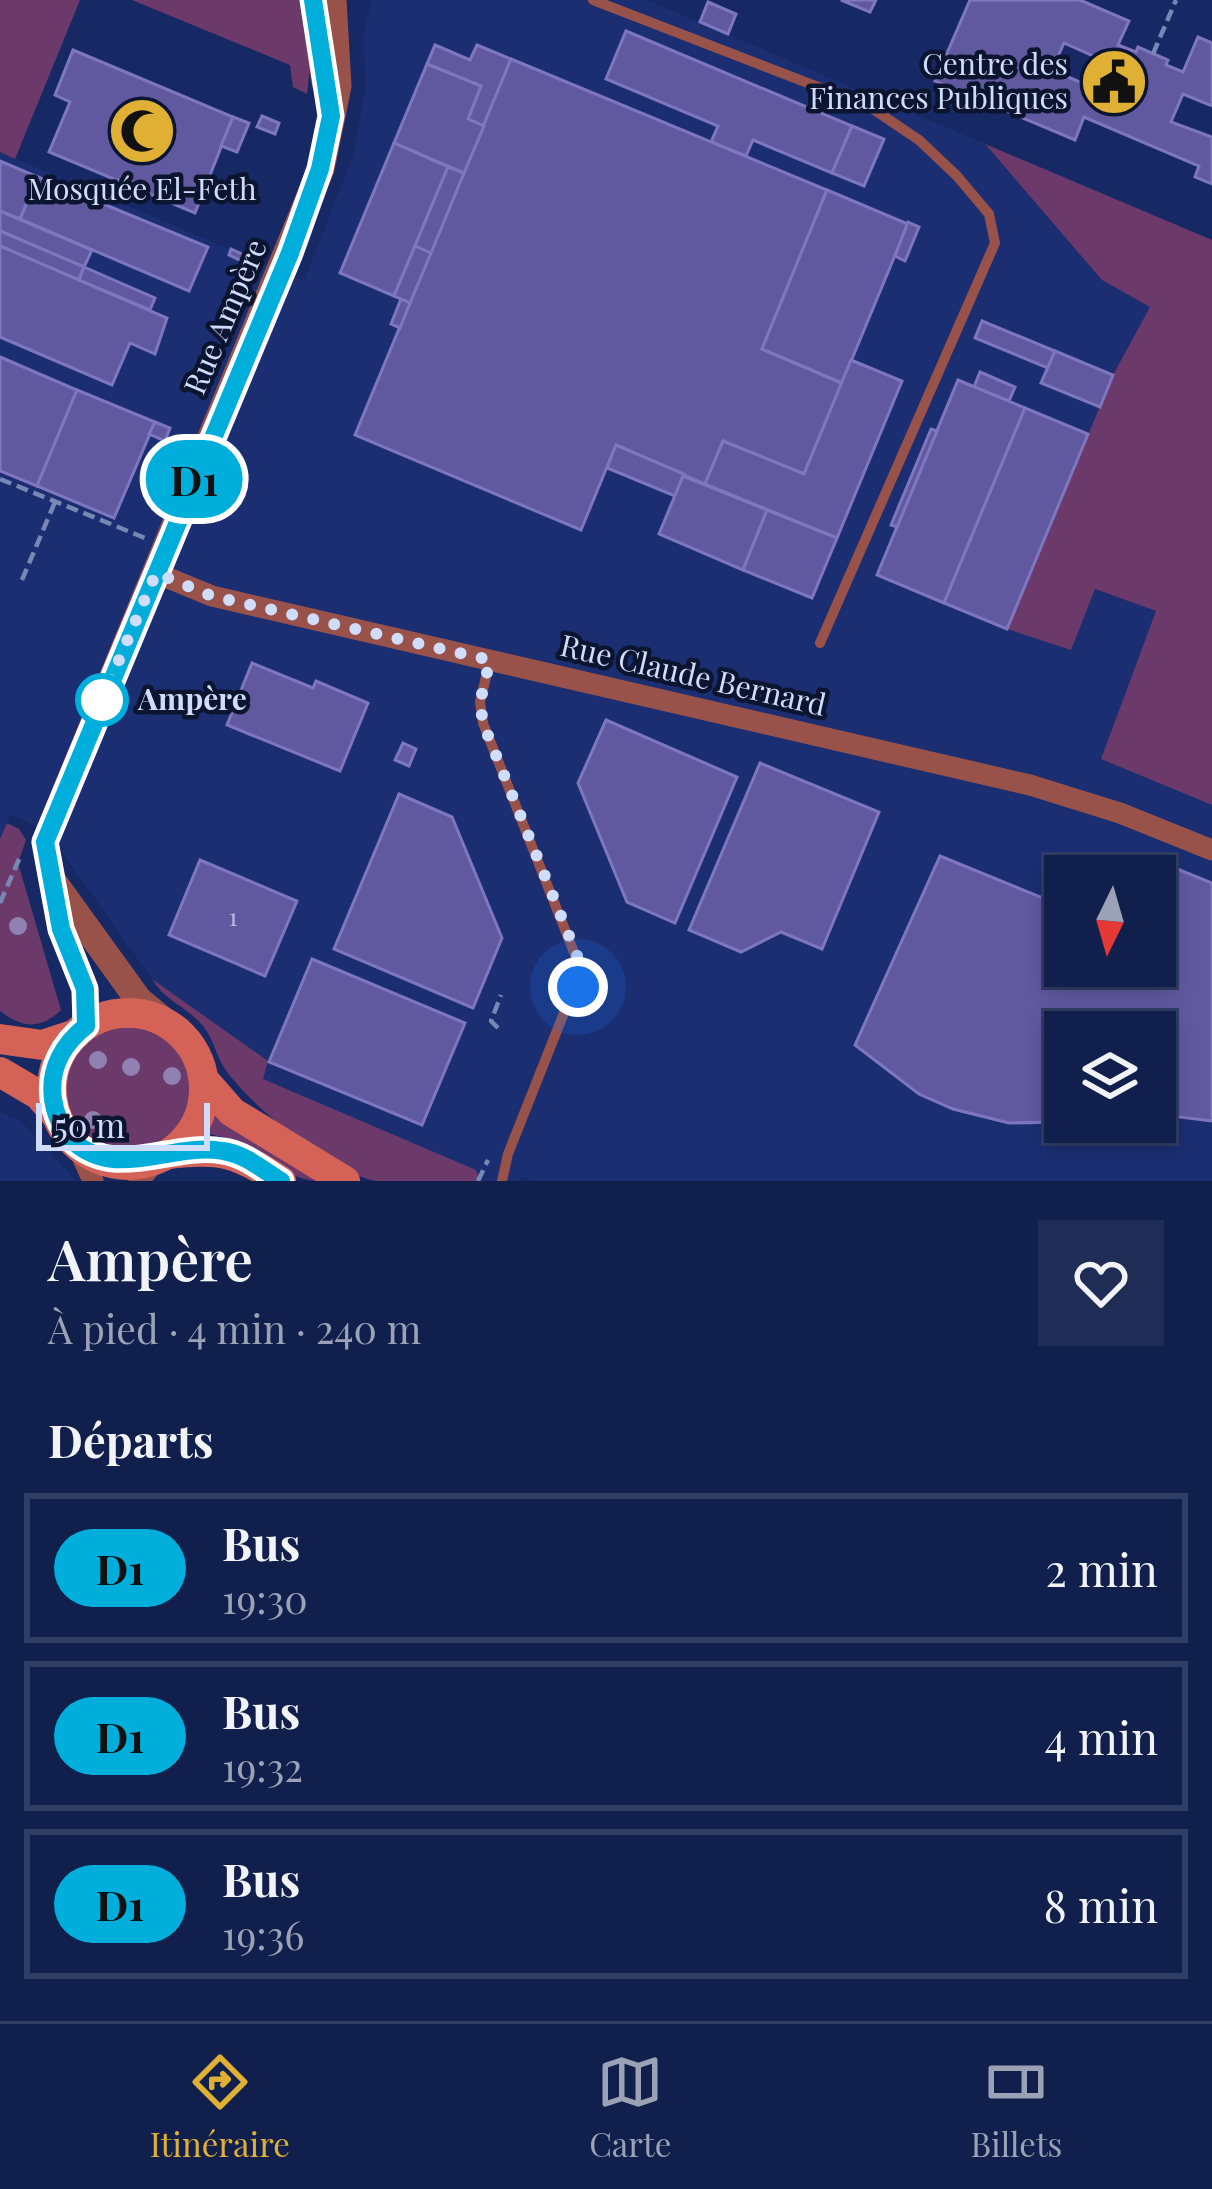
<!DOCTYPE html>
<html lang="fr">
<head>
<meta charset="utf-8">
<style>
  body { margin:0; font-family:"Playfair Display",serif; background:#1e2c56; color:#f1f3f6; height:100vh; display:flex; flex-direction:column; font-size:45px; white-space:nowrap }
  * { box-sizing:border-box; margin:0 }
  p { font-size:39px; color:#9ca2b5 }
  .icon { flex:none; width:66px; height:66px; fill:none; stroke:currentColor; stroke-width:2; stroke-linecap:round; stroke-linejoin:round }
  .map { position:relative; height:1181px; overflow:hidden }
  .side { display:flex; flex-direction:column; background:#111f4c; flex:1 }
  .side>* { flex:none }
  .badge { padding:0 24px; border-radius:39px; font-size:42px; line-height:78px }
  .needle { width:78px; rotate:185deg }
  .fabs { position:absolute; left:1044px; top:855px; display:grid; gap:24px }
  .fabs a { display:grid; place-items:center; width:132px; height:132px; border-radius:0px; background:#111f4c; box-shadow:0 6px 18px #0003,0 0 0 3px #303d64; font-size:60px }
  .scale { position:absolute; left:36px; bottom:30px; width:174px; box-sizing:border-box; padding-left:12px; border:6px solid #cfdcfa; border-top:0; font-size:33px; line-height:42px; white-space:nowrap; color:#cfdcfa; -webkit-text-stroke:9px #0c1530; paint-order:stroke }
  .you { position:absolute; width:60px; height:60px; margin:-30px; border:9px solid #fff; border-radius:50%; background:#1a73e8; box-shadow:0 0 0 18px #1a73e833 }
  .map>.badge { position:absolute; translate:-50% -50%; box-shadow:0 0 0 6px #fff }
  h2 { padding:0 48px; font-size:45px; line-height:108px }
  .round { display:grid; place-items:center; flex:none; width:126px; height:126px; border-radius:0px; background:#1e2c56 }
  .summary { display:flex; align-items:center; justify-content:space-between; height:204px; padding:0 48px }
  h1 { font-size:57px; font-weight:600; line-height:90px }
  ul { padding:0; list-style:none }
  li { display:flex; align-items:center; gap:36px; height:150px; margin:0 24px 18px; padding:0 24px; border:6px solid #303d64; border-radius:0px }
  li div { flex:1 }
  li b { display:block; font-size:45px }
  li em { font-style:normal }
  li .badge { min-width:132px; font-weight:700; text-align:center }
  .menu { display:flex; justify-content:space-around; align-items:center; height:168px; border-top:3px solid #303d64; background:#111f4c; font-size:33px; color:#9ca2b5 }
  .menu a { display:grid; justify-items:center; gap:6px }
  .menu .current { color:#dfb034 }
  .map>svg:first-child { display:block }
</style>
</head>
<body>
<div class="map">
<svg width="1212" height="1181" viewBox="0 0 1212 1181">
  <rect width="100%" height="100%" fill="#172965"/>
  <!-- built -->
  <g fill="#1b2e72" fill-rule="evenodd">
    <path d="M372 0H647L985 144 1102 280 1150 307 1113 375 1008 628 1094 589 1157 611 1101 759 1212 805V1181H533L520 1177 519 1181H480L475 1170 262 1079 267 1061 152 979 48 832 11 814 0 839V152L304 281 354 154 365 90 364 31ZM1065 876H1155V966H1065ZM1065 1032H1155V1122H1065Z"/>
    <polygon points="0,1112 21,1121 76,1181 0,1181"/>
  </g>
  <!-- green -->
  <g fill="#6b3a6a">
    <polygon points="0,0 80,0 15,159 0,152"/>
    <polygon points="132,0 299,0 310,67 307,94 293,87 290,65"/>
    <polygon points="985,144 1212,240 1212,805 1101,759 1156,611 1095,589 1071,650 1007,629 1113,375 1150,307 1102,280"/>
    <path d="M7 823 19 829 26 840 18 863 61 1010C40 1030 22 1028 0 1011V839Z"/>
    <path d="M152 979 268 1061 263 1079 476 1170 480 1181C447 1181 410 1181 377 1181 333 1174 253 1107 227 1072 217 1059 215 1043 206 1030 192 1009 165 1002 152 979Z"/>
    <circle cx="128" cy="1090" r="62"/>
    <path d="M215 1113 319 1181C280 1181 251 1137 206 1134Z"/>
  </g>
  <!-- building -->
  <g fill="#61599f" stroke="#7e76bf" stroke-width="3" fill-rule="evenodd">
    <polygon points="841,0 876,0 870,12"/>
    <path d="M970 0H1080L1129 21 1118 45 1136 52 1138 47 1168 60 1166 65 1183 72 1198 37 1212 43V106L1183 94 1171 122 1212 137V184L1195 177 1199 166 1084 117 1075 140 935 81ZM1064 43 1102 60 1091 87 1052 70Z"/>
    <polygon points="708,2 736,14 728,34 700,22"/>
    <polygon points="626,31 852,126 832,173 753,140 746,156 711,142 718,126 606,79"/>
    <polygon points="435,45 470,60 477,45 511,59 484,126 468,119 481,86 427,64"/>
    <polygon points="73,50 233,117 195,213 49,152 70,102 55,95"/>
    <polygon points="511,59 827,190 762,349 842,383 804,474 723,441 705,484 616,445 581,530 355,435"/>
    <polygon points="427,64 481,86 468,119 484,126 464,173 394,143"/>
    <polygon points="262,116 279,123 275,134 257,127"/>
    <polygon points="233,117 249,123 237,152 221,146"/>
    <polygon points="852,126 884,139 864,186 832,173"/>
    <polygon points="394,143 448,167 394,296 340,273"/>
    <polygon points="0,161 38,177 20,219 0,211"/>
    <polygon points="448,167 464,173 431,253 415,246"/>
    <polygon points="38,177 208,247 189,291 20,219"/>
    <polygon points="827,190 908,224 842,383 762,349"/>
    <polygon points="0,211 92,250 84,267 0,231"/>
    <polygon points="908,222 919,227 905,261 895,256"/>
    <polygon points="0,231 84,267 79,280 0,246"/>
    <polygon points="0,246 167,318 155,354 130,343 112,385 0,337"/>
    <polygon points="415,246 431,253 410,303 394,296"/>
    <polygon points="231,249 251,258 248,264 229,255"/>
    <polygon points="84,267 155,298 150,310 79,280"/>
    <polygon points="401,299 410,303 400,328 391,324"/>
    <polygon points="982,321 1055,351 1048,368 975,338"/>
    <polygon points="1055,351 1113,375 1100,407 1041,383"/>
    <polygon points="0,357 77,390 37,486 0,471"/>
    <polygon points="851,360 902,381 837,538 705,484 723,441 804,474"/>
    <polygon points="980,372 1015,387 1009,401 974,387"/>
    <polygon points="958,380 1025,408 944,603 877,575"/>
    <polygon points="77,390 155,422 114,518 37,486"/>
    <polygon points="1025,408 1088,434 1007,629 944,603"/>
    <polygon points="155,422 170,428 165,441 149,434"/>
    <polygon points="931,429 937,431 897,527 891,525"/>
    <polygon points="616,445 684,474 675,496 607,468"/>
    <polygon points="683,476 767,510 743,570 659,534"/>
    <polygon points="767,510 837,538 812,598 743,570"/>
    <polygon points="252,663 313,688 316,681 368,703 340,771 227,725"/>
    <polygon points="606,720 737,777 675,923 627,902 578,783"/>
    <polygon points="403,743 416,749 409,766 395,760"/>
    <polygon points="760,763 879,812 822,949 781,932 741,952 689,930"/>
    <polygon points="399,794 452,817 502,938 473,1008 334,949"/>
    <polygon points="1144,855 1153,859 1146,876 1136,876"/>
    <polygon points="940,856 1065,907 1065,966 1155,966 1155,876 1146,876 1153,859 1212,883 1212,1121 1155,1114 1155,1032 1065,1032 1065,1122 1009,1123 953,1109 919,1094 855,1045"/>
    <polygon points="200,860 297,901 265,976 169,935"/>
    <polygon points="312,959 465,1023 422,1125 269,1062"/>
  </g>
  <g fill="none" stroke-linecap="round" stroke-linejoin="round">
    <!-- path -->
    <g stroke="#7887b4" stroke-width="4.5" stroke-dasharray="12 6" stroke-linecap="butt">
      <polyline points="1153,54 1176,0"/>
      <polyline points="0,479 145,538"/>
      <polyline points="22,580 55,502"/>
      <polyline points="0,903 20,857"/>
      <polyline points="498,1028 491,1021 501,995"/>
      <polyline points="478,1181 488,1160"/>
    </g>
    <!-- service -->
    <g stroke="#99524a" stroke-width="10">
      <polyline points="593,0 870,107 919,140 957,176 989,214 995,243 820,643"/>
      <polyline points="490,660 480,702 483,723 581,970 508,1154 502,1181"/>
    </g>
    <!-- minor -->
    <g stroke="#99524a" stroke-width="21">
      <polyline points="156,573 212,596 1030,785 1120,813 1212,850"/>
      <polyline points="77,1145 93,1181"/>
      <polyline points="139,1181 156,1160"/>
    </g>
    <!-- tertiary -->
    <g stroke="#99524a" stroke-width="27">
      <polyline points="313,0 325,82"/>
      <polyline points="55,884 138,999 168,1024"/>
      <polyline points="86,1026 85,989 61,929 45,842 321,169 338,86 333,0"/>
    </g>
    <!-- secondary -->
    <g stroke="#d46257" stroke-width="30">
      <circle cx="128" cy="1089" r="76"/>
      <polyline points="0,1039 42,1045 76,1034"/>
      <polyline points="0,1072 39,1095 56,1115"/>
      <polyline points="204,1080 232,1112 345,1181"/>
      <path d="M168 1154C221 1148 236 1152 281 1181"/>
    </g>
  </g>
  <!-- trees -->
  <g fill="#9181b3">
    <circle cx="18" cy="926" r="9"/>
    <circle cx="98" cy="1060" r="9"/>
    <circle cx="131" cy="1067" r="9"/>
    <circle cx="172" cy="1076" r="9"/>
    <circle cx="93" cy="1120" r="9"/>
  </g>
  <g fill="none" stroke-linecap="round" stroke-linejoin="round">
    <defs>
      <path id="line" d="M281 1181C263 1170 245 1154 223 1151 170 1142 117 1181 73 1141 62 1129 55 1114 53 1099 49 1069 63 1044 86 1026L85 989 61 929 45 842 290 253 320 169 331 116 313 0"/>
    </defs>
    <!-- line casing -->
    <use href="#line" stroke="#fff" stroke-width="27"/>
    <!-- line -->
    <use href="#line" stroke="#00aedc" stroke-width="18"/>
    <!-- walk -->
    <polyline stroke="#cfdcfa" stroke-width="12" stroke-dasharray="0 21.6" points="102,700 156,573 212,596 490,660 480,702 483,723 578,958 581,974 578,987"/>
  </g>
  <!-- icons -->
  <defs>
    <symbol id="civic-disc" viewBox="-11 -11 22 22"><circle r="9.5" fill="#dfb034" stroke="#0c1530"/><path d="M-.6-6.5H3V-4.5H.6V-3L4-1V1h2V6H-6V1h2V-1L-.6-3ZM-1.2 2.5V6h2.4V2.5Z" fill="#111"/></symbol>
    <symbol id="mosque-disc" viewBox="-11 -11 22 22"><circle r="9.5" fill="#dfb034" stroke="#0c1530"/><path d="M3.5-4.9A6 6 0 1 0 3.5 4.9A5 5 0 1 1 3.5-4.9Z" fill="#111"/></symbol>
  </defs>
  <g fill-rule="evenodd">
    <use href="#civic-disc" x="1076" y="44" width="76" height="76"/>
    <use href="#mosque-disc" x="104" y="93" width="76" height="76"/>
  </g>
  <!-- markers -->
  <circle fill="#fff" stroke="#00aedc" stroke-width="6" cx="102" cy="700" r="24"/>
  <g text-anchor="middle" stroke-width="9" stroke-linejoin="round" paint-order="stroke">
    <!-- number labels -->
    <g font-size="24" fill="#b4bbe3">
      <text x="233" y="926">1</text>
    </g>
    <!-- poi labels -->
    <g font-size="30" fill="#cfdcfa" stroke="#0c1530" text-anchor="end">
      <text x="1068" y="75">Centre des<tspan x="1068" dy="34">Finances Publiques</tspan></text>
      <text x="142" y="200" text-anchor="middle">Mosquée El-Feth</text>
    </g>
    <!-- street labels -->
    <g font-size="30" fill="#cfdcfa" stroke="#0c1530">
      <text transform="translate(226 317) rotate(-67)" y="10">Rue Ampère</text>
      <text transform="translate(693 676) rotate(13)" y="10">Rue Claude Bernard</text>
    </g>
    <!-- stop labels -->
    <g font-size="30" font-weight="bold" fill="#cfdcfa" stroke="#0c1530" text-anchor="start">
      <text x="138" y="710">Ampère</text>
    </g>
  </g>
</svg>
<div class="fabs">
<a><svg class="needle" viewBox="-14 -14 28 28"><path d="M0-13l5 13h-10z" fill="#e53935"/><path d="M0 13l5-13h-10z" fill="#9ca2b5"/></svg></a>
<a><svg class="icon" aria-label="layers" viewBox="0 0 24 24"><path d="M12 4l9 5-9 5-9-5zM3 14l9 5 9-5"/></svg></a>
</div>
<div class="scale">50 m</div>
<div class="you" style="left:578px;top:987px"></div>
<b class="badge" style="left:194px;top:479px;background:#00aedc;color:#111">D1</b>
</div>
<section class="side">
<div class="summary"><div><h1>Ampère</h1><p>À pied · 4 min · 240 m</p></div><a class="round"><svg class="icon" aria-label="heart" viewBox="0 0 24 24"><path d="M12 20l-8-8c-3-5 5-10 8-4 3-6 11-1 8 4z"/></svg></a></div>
<h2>Départs</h2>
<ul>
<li><span class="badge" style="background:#00aedc;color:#111">D1</span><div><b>Bus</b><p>19:30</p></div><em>2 min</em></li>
<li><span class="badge" style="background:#00aedc;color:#111">D1</span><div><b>Bus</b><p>19:32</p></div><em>4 min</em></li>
<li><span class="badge" style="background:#00aedc;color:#111">D1</span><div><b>Bus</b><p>19:36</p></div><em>8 min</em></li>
</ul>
</section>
<nav class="menu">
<a class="current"><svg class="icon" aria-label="directions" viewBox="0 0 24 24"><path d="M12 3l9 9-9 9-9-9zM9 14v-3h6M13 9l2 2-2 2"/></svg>Itinéraire</a>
<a><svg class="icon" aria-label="map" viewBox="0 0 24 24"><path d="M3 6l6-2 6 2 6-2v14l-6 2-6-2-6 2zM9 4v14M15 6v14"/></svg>Carte</a>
<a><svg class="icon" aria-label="tickets" viewBox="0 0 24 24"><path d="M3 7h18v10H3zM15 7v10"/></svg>Billets</a>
</nav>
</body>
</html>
